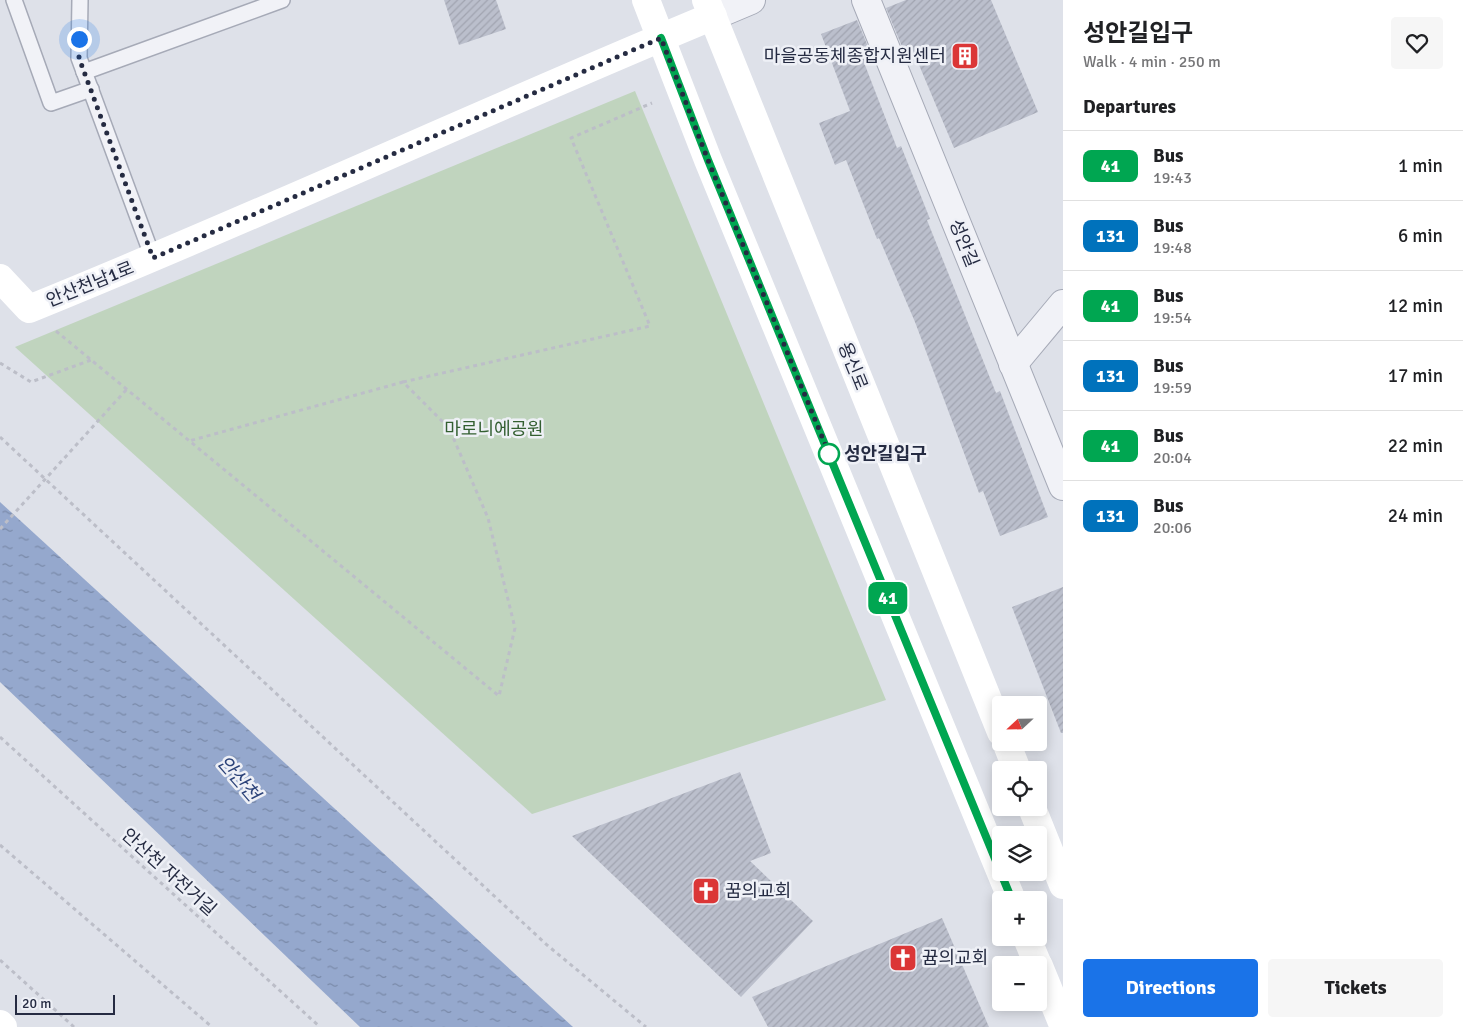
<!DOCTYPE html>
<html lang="en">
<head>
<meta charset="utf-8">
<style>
  body { margin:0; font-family:Signika,"Noto Sans KR",sans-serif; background:#f6f6f6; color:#202124; height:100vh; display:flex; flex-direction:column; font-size:19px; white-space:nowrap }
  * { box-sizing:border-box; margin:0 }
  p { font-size:16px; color:#757577 }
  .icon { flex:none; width:28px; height:28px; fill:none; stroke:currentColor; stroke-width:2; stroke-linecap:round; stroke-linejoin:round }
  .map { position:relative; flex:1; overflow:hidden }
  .details { display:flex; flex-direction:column; background:#fff; width:400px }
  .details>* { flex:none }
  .badge { padding:0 10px; border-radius:8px; font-size:18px; line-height:32px }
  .needle { width:32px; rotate:248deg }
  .buttons { position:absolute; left:992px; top:696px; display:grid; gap:10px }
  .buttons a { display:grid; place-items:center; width:55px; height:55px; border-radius:5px; background:#fff; box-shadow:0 2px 12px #0003; font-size:25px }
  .scale { position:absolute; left:15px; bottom:12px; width:100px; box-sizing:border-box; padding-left:5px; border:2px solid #252b42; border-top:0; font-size:14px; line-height:18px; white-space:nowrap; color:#252b42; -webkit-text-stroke:4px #eef0f6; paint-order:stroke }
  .you { position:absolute; width:25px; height:25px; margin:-12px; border:4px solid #fff; border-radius:50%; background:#1a73e8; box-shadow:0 0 0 8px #1a73e833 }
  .map>.badge { position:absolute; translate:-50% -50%; box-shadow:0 0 0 2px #fff }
  h2 { padding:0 20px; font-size:19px; line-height:45px }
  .round { display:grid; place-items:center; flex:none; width:52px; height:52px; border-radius:5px; background:#f6f6f6 }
  .overview { display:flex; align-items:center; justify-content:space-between; height:85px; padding:0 20px }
  h1 { font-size:24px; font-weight:700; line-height:38px }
  .button { display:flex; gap:10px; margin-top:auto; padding:10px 20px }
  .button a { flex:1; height:58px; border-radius:5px; background:#1a73e8; color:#fff; font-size:20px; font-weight:700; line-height:58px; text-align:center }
  .button a+a { background:#f6f6f6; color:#202124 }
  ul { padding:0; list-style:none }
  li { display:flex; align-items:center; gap:15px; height:70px; padding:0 20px; border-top:1px solid #e0e0e0 }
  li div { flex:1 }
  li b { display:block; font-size:19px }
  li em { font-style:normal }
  li .badge { min-width:55px; font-weight:700; text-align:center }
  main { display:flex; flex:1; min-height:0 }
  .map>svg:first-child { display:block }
</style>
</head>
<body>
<main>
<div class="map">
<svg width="1063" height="1027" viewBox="0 0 1063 1027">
  <defs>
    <pattern id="water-ripples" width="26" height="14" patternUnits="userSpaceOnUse" patternTransform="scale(1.25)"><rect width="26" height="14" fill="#95a8cd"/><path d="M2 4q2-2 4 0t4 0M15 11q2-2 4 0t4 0" fill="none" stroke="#7989a8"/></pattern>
    <pattern id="building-hatch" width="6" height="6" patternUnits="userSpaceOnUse" patternTransform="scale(1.25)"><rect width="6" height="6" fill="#bbbfcc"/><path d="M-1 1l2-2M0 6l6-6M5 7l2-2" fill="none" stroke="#a1a4b0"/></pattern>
  </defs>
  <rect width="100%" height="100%" fill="#dee1e9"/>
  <!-- green -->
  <polygon fill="#c0d4be" points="635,91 886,700 532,814 15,347"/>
  <!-- water -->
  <polygon fill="url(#water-ripples)" points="0,502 573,1027 360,1027 0,682"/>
  <!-- building -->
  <g fill="url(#building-hatch)">
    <polygon points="444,0 496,0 506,29 459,45"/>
    <polygon points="906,0 991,0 1038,112 954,148 911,46 903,49 886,8"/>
    <polygon points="857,20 874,61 865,65 897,148 901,146 930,219 927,220 996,393 1000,391 1048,517 1000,536 983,491 979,493 915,322 879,238 877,239 846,160 835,165 819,123 850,111 821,34"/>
    <polygon points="1063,587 1063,733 1061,733 1012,607"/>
    <polygon points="740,772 771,853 750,861 813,921 741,997 572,836"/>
    <polygon points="942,918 989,1027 768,1027 752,997"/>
  </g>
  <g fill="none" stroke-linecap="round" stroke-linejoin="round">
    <defs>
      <g id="lane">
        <polyline points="14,0 51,103 91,89"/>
        <polyline points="80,0 79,58 153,258"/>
        <polyline points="84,72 282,0"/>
      </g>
      <g id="street">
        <polyline points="866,0 1063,486"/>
        <polyline points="713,16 751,0"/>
        <polyline points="1013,364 1063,304"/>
      </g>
    </defs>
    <!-- lane casing -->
    <use href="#lane" stroke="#a6aab7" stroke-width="18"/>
    <!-- street casing -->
    <use href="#street" stroke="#a6aab7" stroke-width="30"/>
    <!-- path -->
    <g stroke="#bcbec8" stroke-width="3" stroke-dasharray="4 4" stroke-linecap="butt">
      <polyline points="56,331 499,696 515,628 488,518 449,428 403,382 189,441"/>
      <polyline points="0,363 31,382 91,360"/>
      <polyline points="403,382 650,326 571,138 652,103"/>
      <polyline points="0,437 547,945 646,1027"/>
      <polyline points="0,737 320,1027"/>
      <polyline points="0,845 212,1027"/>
      <polyline points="0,960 74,1027"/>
    </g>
    <!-- lane -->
    <use href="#lane" stroke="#f1f2f7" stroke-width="15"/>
    <!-- street -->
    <use href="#street" stroke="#f1f2f7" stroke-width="28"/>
    <!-- secondary -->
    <g stroke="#fff" stroke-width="28">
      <polyline points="646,0 708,160 1012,900"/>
      <polyline points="706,0 1001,732"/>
      <path d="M0 278 29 309C259 216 484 111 713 16"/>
      <polyline points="1006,742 1017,770"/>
      <polyline points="1032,808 1063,885"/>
      <polyline points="1027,938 1038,965"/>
      <polyline points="1039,966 1063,1025"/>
      <polyline points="0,1024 3,1027"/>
    </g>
    <!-- path-bridge -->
    <polyline stroke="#bcbec8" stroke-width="3" stroke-dasharray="4 4" stroke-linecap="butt" points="0,529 127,389"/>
  </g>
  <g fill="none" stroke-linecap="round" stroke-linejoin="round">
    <defs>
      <polyline id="line" points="661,38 708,160 1012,900"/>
    </defs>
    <!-- line casing -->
    <use href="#line" stroke="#fff" stroke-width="11"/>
    <!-- line -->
    <use href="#line" stroke="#00a651" stroke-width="8"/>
    <!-- walk -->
    <polyline stroke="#252b42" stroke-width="5" stroke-dasharray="0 9" points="79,39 79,58 153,258 661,38 708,160 830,456 829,454"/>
  </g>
  <!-- icons -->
  <defs>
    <symbol id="building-square" viewBox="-11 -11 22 22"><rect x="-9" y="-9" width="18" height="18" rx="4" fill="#db3636" stroke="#eef0f6"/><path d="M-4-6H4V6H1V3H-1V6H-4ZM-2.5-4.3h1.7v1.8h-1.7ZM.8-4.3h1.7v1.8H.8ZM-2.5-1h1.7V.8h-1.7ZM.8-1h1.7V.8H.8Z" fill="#fff"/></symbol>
    <symbol id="church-square" viewBox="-11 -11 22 22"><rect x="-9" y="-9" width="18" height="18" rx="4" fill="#db3636" stroke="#eef0f6"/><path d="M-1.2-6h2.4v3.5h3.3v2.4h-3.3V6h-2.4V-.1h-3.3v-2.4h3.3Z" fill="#fff"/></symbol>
  </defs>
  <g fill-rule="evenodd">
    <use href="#building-square" x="949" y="40" width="32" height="32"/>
    <use href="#church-square" x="690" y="875" width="32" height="32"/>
    <use href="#church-square" x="887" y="942" width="32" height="32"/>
  </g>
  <!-- markers -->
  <circle fill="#fff" stroke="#00a651" stroke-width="2.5" cx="829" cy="454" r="10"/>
  <g text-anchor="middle" stroke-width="5" stroke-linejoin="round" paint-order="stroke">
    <!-- poi labels -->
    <g font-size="18" fill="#252b42" stroke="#eef0f6" text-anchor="start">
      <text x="946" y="62" text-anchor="end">마을공동체종합지원센터</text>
      <text x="725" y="897">꿈의교회</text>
      <text x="922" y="964">뀸의교회</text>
    </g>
    <!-- street labels -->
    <g font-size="18" fill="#252b42" stroke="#eef0f6">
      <text transform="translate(964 243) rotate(68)" y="6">성안길</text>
      <text transform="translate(90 284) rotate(-22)" y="6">안산천남1로</text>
      <text transform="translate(853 366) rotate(68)" y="6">용신로</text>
      <text transform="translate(169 872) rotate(42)" y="6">안산천 자전거길</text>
    </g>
    <!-- park labels -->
    <g font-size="18" fill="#335f31" stroke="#eef0f6">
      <text x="494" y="435">마로니에공원</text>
    </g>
    <!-- stop labels -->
    <g font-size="18" font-weight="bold" fill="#252b42" stroke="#eef0f6" text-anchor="start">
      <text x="844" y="460">성안길입구</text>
    </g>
    <!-- water labels -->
    <g font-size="19" font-style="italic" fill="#2c4379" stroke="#eef0f6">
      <text transform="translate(239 778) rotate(49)" y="7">안산천</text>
    </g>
  </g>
</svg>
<div class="buttons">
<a><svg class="needle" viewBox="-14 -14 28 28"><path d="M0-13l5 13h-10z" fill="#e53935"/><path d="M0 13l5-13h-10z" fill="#757577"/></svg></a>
<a><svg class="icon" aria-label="locate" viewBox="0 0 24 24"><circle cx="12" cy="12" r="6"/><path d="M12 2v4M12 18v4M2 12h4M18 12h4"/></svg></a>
<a><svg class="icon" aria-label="layers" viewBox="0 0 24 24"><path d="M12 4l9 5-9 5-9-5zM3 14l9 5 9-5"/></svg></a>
<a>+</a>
<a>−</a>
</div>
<div class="scale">20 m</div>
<div class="you" style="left:79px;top:39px"></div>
<b class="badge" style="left:888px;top:598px;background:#00a651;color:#fff">41</b>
</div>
<section class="details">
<div class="overview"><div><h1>성안길입구</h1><p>Walk · 4 min · 250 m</p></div><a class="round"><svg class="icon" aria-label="heart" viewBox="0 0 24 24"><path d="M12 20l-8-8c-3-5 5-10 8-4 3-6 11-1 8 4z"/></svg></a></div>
<h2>Departures</h2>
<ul>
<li><span class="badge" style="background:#00a651;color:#fff">41</span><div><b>Bus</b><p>19:43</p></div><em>1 min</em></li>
<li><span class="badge" style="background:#0072bc;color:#fff">131</span><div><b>Bus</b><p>19:48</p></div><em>6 min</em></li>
<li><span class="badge" style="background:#00a651;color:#fff">41</span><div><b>Bus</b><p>19:54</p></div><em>12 min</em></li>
<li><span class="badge" style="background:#0072bc;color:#fff">131</span><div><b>Bus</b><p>19:59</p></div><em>17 min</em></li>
<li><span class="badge" style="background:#00a651;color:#fff">41</span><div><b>Bus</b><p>20:04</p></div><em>22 min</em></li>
<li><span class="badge" style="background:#0072bc;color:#fff">131</span><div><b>Bus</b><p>20:06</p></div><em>24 min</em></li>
</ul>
<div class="button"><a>Directions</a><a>Tickets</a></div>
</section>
</main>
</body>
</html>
